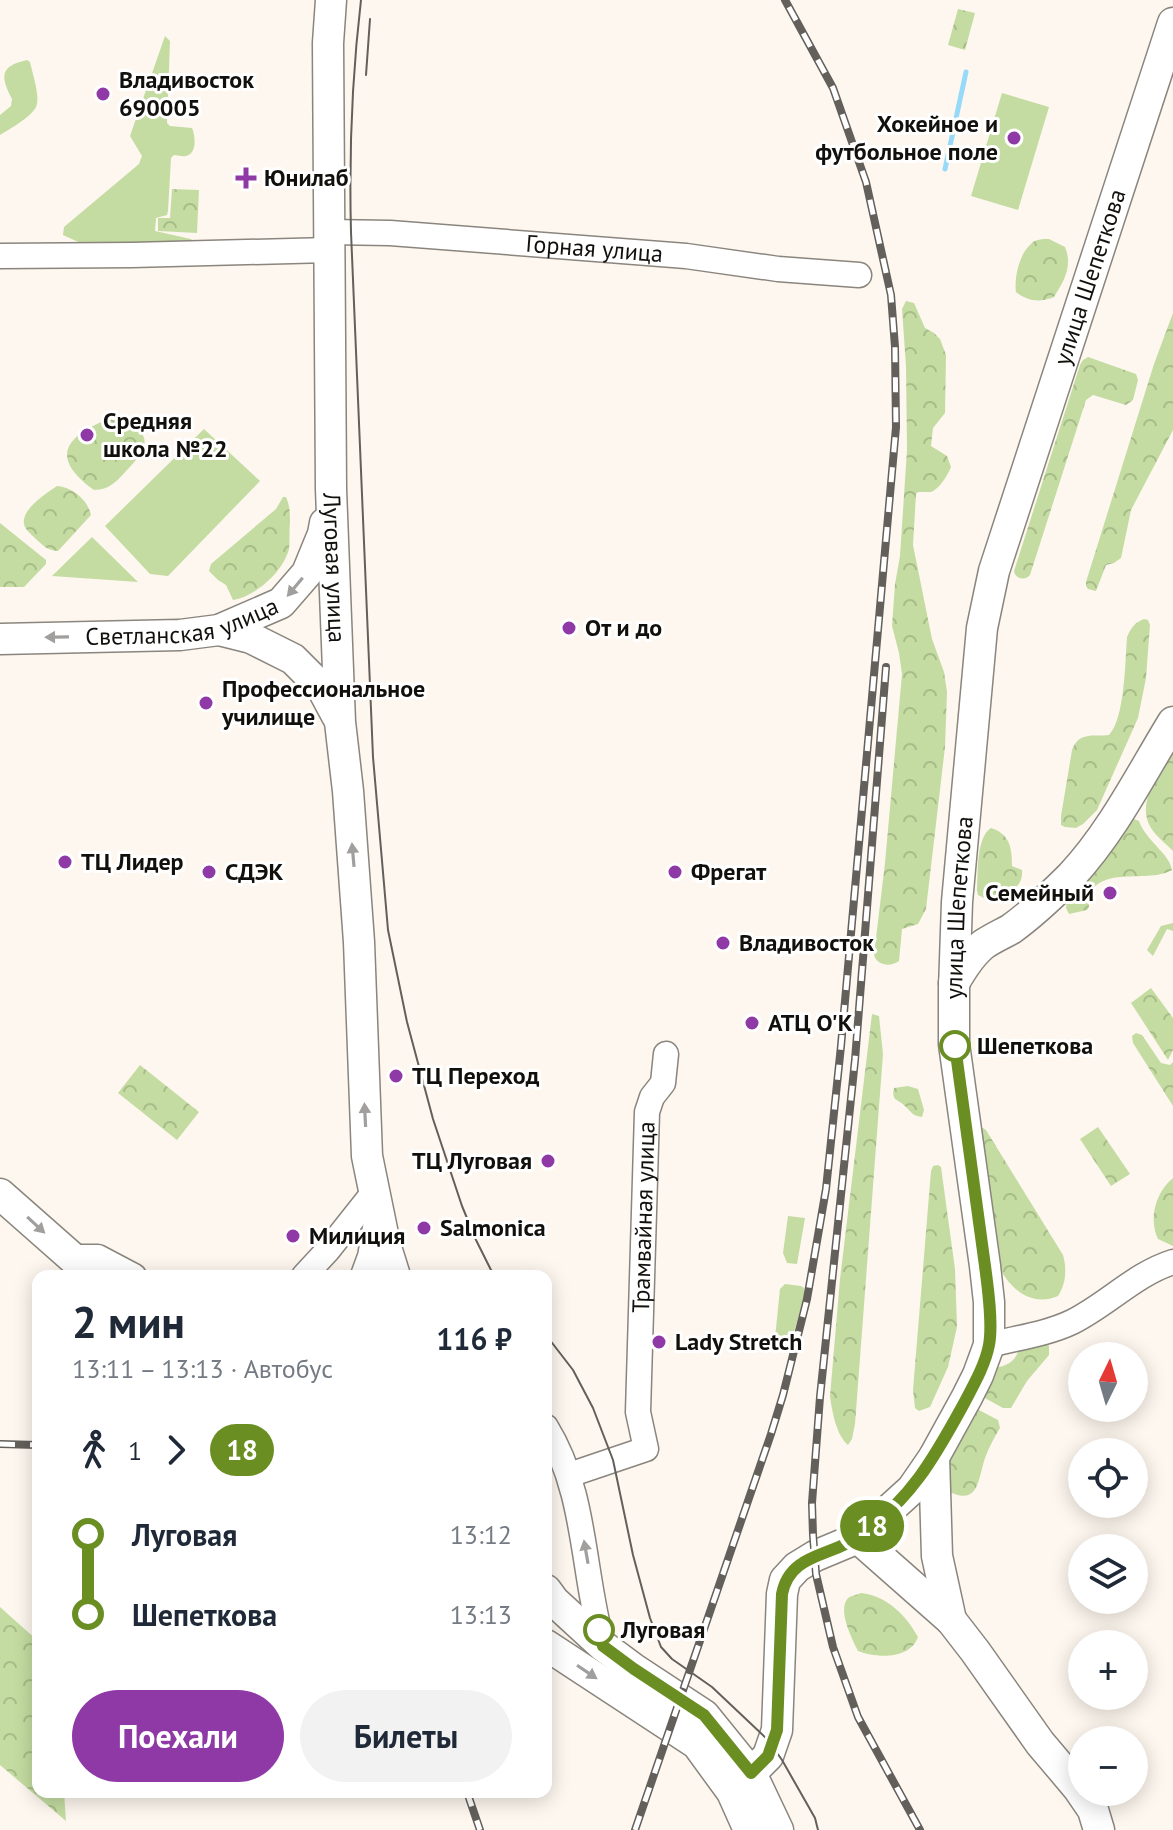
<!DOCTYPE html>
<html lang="ru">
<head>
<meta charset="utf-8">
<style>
  body { margin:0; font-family:"PT Sans",sans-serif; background:#f2f2f3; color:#1f2937; height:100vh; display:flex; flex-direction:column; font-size:30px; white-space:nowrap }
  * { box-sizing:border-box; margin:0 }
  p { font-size:26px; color:#747a83 }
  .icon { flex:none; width:44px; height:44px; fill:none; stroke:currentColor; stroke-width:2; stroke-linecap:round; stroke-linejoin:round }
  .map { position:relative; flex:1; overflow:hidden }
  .drawer { position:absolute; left:32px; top:1270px; width:520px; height:528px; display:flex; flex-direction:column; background:#fff; border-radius:16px; box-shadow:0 4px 20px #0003 }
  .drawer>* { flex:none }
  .badge { padding:0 16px; border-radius:26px; font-size:28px; line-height:52px }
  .needle { width:52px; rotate:5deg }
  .fabs { position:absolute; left:1068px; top:1342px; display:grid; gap:16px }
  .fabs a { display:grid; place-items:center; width:80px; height:80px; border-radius:50%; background:#fff; box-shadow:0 4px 20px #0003; font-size:40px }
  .map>.badge { position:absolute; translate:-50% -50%; box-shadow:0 0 0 4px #fff }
  .legs { display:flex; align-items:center; gap:12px; height:88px; padding:0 40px; font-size:26px }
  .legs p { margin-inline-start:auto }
  .overview { display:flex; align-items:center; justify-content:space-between; height:136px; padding:0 40px }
  h1 { font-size:44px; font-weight:700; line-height:60px }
  .cta { display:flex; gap:16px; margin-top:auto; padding:16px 40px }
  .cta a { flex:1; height:92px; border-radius:48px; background:#8f39a6; color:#fff; font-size:32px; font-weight:700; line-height:92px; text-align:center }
  .cta a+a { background:#f2f2f3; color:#1f2937 }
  ul { padding:0 40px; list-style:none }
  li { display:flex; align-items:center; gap:28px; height:80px; font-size:30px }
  li i { display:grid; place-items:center; width:12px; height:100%; margin:0 10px; background:currentColor }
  li i::after { content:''; width:20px; height:20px; margin:-10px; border:6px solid; border-radius:50%; background:#fff }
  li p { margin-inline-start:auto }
  li:first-child i { background:linear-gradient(#0000 50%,currentColor 0) }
  li:last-child i { background:linear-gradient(currentColor 50%,#0000 0) }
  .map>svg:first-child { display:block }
</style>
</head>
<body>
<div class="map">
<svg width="1173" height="1830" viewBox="0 0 1173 1830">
  <defs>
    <pattern id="forest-crowns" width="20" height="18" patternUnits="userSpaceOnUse" patternTransform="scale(2)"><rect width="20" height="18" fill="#c4dca1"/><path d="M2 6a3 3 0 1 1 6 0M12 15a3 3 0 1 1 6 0" fill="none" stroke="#a7bc89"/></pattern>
  </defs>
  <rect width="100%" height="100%" fill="#fdf7ef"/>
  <!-- green -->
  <g fill="#c4dca1">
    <path d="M165 36 170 41 167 123 170 126 192 128C195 135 198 153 186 156 182 157 178 155 174 155L171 158 168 211 167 215 156 218 155 231 191 239 194 243 85 245 63 235 64 227 139 164 142 156 130 136Z"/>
    <path d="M27 60 30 62C32 72 41 98 36 107 31 117 10 129 0 135V115L11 106 12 99C0 76 0 66 27 60Z"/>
    <polygon points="1002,93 1049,107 1018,210 971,196"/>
    <polygon points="204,429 260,481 168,576 150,574 105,526"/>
    <polygon points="92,537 138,582 52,576"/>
    <polygon points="1173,923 1173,931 1167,929 1153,956 1147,950 1161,926"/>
    <polygon points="788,1216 805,1218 797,1264 787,1263 783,1253"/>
    <polygon points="785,1284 801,1286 804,1288 805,1293 791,1343 785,1347 777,1345 775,1338 780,1289"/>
  </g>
  <!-- forest -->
  <g fill="url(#forest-crowns)">
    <polygon points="958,9 975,13 965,50 948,45"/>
    <polygon points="172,189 199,190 197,233 158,231 158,218 170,218"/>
    <path d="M1049 239 1065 247C1073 266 1064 281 1054 297 1040 303 1027 301 1016 292 1014 278 1019 254 1031 244 1035 239 1043 239 1049 239Z"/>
    <path d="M906 301 914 303 925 328 934 333 940 339 946 355 945 413 933 428 931 446 947 456 951 467C948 475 939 489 931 492 929 492 919 492 918 492L916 494 913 545 932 639 944 672 947 692 945 747 926 909 918 924 902 929 899 961C891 967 877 966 874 955L885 863 902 674 899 653 892 626 895 584 900 556 907 450 906 366 902 309Z"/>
    <polygon points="1173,313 1173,430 1131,510 1121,558 1114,563 1106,565 1096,591 1088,589 1086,586 1086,582 1154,364"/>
    <path d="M1088 357 1136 374 1138 380 1133 400 1126 405 1093 395 1086 400 1030 575C1025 581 1015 579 1014 571L1080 365 1083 360Z"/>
    <path d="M108 419C148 427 157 440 126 471 117 481 109 490 94 490 50 458 64 437 108 419Z"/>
    <path d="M57 486C72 487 88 500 91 515L58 551C49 551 43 546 36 539 32 535 25 530 24 524 21 509 47 493 57 486Z"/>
    <path d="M283 497H286C290 506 290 513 290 523 289 531 290 541 289 549 283 572 256 596 233 600L226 585 218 580 209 571 211 564 276 509Z"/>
    <polygon points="0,523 46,560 46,564 24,587 0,587"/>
    <path d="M1144 619 1148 620 1150 625 1146 678 1138 718 1097 810 1083 824 1076 828 1065 827 1061 825V816L1072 750C1079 731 1093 737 1109 735 1125 718 1125 662 1127 637 1131 628 1134 623 1144 619Z"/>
    <path d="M1173 752V851C1166 844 1156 836 1151 828 1135 802 1160 773 1173 752Z"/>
    <path d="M1134 819 1139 821C1146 841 1170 854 1172 870 1147 884 1105 865 1088 895L1089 907 1087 910 1069 914 1066 908 1067 900 1131 820Z"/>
    <path d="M991 828C1010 834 1012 848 1012 866L1022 870C1024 890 1004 894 988 900L978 895 977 891C978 874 976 837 991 828Z"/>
    <polygon points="1151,988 1173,1018 1173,1050 1168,1060 1131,1003"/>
    <path d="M872 1014 879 1016 883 1054 855 1424 852 1439 848 1445C836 1435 832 1411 830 1396L840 1279Z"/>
    <polygon points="1136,1033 1142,1035 1161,1063 1170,1065 1173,1062 1173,1106 1133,1043 1132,1036"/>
    <polygon points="140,1065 199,1112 177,1140 118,1093"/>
    <path d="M908 1086 918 1089 924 1110 922 1117C913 1116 912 1113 906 1107 898 1098 891 1102 894 1088Z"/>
    <polygon points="1098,1127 1130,1174 1111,1186 1080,1139"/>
    <path d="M983 1128 986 1130 1063 1255C1067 1269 1066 1284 1058 1296 1030 1308 1007 1287 997 1262L980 1129Z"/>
    <polygon points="938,1165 941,1167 955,1269 957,1327 948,1367 930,1407 919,1411 915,1408 913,1390 931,1171 933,1166"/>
    <path d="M1173 1178V1246L1158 1239C1148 1218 1156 1192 1173 1178Z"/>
    <path d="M1046 1342 1049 1346V1355L1027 1381 1011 1408H1003L983 1397 995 1368C1008 1365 1015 1362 1019 1349Z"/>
    <path d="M977 1409 998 1420 1000 1428C994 1438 989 1447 985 1458 977 1483 979 1507 945 1490L943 1469Z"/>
    <path d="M861 1593C887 1596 906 1615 918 1637 910 1660 876 1658 858 1651 852 1639 837 1610 848 1598 851 1596 858 1594 861 1593Z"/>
    <polygon points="0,1607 38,1641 38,1792 64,1792 66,1821 0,1765"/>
  </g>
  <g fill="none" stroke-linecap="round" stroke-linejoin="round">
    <!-- stream -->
    <polyline stroke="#97d9f9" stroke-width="5" points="945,169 966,72"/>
    <defs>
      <g id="minor">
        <path id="s1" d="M329 232 390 233 686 256 778 269 859 275"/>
        <polyline points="0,256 132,255 329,250"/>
        <polyline points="73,1257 98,1257 134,1276"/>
        <polyline points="304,1276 328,1250 374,1192"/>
        <path d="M989 1345C1016 1338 1047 1334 1072 1322 1108 1304 1135 1274 1173 1262"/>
        <path d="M546 1427C587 1493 582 1573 603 1646"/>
        <path id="s2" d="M569 1475 646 1449 638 1412 647 1112 652 1097 663 1083 666 1054"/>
      </g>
      <g id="major">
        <path id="s3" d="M331 0 328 43 331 489 340 722 348 791 359 942 367 1156 385 1244 395 1276"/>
        <polyline points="219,630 251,638 293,659 322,688 337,716"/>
        <path id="s4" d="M0 639 180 635 219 630 281 603 307 573 323 534 325 523"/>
        <path d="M954 983C962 969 971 954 984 944 993 938 1002 934 1011 929 1032 914 1053 894 1071 876 1113 831 1141 774 1173 722"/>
        <polyline points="0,1194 93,1276"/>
        <polyline points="366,1276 373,1257 378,1228"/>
        <polyline points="934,1457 937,1556 951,1620"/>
        <polyline points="858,1538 951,1620 975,1651 1040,1743 1078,1788 1093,1810 1099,1830"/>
        <polyline points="546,1590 554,1601 603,1646 634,1669 704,1715 751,1773 778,1830"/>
        <polyline points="546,1645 697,1744 732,1792 749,1830"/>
        <path id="s5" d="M751 1773 768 1756 777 1730 782 1594 785 1580 797 1567 815 1556 858 1538 912 1489 934 1457 967 1397 978 1375 989 1345V1302L985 1266 954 1044V989L957 902 982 628 994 571 1173 23"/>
      </g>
    </defs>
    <!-- minor casing -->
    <use href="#minor" stroke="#8a857d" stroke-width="27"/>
    <!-- major casing -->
    <use href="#major" stroke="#8a857d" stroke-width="33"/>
    <!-- minor -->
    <use href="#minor" stroke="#fff" stroke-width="24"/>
    <!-- major -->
    <use href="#major" stroke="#fff" stroke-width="30"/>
    <!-- tram -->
    <g stroke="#635f5b" stroke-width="2">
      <path d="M361 0C352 76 349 155 351 232L373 757 388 930 407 1022 433 1119 462 1206 476 1240 494 1276"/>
      <polyline points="366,75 370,19"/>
      <polyline points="546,1335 573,1370 593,1408 613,1460 633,1555 650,1618 661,1647 672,1659 712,1687 768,1740 782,1760 815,1818 818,1830"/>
    </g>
    <defs>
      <g id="rail">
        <polyline points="886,667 855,1060 820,1397 812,1503 813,1535 816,1574 833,1647 858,1717 920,1830"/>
        <polyline points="0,1444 38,1445"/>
        <polyline points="467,1792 480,1830"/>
        <polyline points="635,1830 771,1434 783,1395 807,1299 826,1189 841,1046 896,427 895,347 891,295 866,182 833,88 785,0"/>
      </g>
    </defs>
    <!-- rail casing -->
    <use href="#rail" stroke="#635f5b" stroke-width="8"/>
    <!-- rail -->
    <use href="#rail" stroke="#fff" stroke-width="5" stroke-dasharray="15" stroke-linecap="butt"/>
  </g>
  <!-- one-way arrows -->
  <defs><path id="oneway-solid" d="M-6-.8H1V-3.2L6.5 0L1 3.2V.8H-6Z" transform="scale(2)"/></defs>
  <g fill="#a09f9e">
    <use href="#oneway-solid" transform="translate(295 587) rotate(130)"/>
    <use href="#oneway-solid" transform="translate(57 637) rotate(179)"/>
    <use href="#oneway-solid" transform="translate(353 855) rotate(-95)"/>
    <use href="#oneway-solid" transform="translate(365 1115) rotate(-93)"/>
    <use href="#oneway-solid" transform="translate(36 1225) rotate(43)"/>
    <use href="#oneway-solid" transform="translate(586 1552) rotate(-100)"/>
    <use href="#oneway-solid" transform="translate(587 1672) rotate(34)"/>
  </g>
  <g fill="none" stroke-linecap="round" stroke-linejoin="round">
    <defs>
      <path id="line-1" d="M599 1630 603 1646 634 1669 704 1715 751 1773 768 1756 777 1730 782 1594C790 1552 833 1557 861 1535 911 1498 933 1460 962 1407 972 1388 985 1366 989 1345 993 1324 988 1288 985 1266L955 1046"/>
    </defs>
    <!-- line-1 casing -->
    <use href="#line-1" stroke="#fff" stroke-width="18"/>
    <!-- line-1 -->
    <use href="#line-1" stroke="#6b8e23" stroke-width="12"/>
  </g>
  <!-- markers -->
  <g fill="#8f39a6" stroke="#fff" stroke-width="3">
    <circle cx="103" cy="94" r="8"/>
    <circle cx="1014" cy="138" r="8"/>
    <path d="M242 166h8v8h8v8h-8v8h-8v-8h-8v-8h8z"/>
    <circle cx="87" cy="435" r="8"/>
    <circle cx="569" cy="628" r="8"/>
    <circle cx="206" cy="703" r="8"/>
    <circle cx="65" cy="862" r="8"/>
    <circle cx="209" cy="872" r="8"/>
    <circle cx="675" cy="872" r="8"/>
    <circle cx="1110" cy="893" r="8"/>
    <circle cx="723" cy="943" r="8"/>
    <circle cx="752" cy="1023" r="8"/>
    <circle cx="396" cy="1076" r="8"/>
    <circle cx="548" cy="1161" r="8"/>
    <circle cx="424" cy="1228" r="8"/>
    <circle cx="293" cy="1236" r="8"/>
    <circle cx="659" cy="1342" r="8"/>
  </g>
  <g fill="#fff" stroke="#6b8e23" stroke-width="4">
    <circle cx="955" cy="1046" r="14"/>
    <circle cx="599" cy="1630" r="14"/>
  </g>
  <g text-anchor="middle" stroke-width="6" stroke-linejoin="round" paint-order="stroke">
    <!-- poi labels -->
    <g font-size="24" font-weight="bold" fill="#12100d" stroke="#fff" text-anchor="start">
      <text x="119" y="88">Владивосток<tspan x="119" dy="28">690005</tspan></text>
      <text x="998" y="132" text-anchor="end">Хокейное и<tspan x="998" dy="28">футбольное поле</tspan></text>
      <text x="264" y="186">Юнилаб</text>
      <text x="103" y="429">Средняя<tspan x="103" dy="28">школа №22</tspan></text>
      <text x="585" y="636">От и до</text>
      <text x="222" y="697">Профессиональное<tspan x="222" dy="28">училище</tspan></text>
      <text x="81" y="870">ТЦ Лидер</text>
      <text x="225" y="880">СДЭК</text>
      <text x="691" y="880">Фрегат</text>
      <text x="1094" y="901" text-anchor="end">Семейный</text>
      <text x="739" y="951">Владивосток</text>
      <text x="768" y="1031">АТЦ О'К</text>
      <text x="412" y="1084">ТЦ Переход</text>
      <text x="532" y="1169" text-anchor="end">ТЦ Луговая</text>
      <text x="440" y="1236">Salmonica</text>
      <text x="309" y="1244">Милиция</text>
      <text x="675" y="1350">Lady Stretch</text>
    </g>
    <!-- street labels -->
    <g font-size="24" fill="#12100d" stroke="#fff">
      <text dy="8" stroke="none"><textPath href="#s1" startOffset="266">Горная улица</textPath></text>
      <text dy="8" stroke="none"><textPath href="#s5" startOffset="1612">улица Шепеткова</textPath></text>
      <text dy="8" stroke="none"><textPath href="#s3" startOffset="568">Луговая улица</textPath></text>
      <text dy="8" stroke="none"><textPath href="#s4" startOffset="184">Светланская улица</textPath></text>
      <text dy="8" stroke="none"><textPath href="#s5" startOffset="964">улица Шепеткова</textPath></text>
      <text dy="8" stroke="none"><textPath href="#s2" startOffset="314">Трамвайная улица</textPath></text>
    </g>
    <!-- stop labels -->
    <g font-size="24" font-weight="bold" fill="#12100d" stroke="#fff" text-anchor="start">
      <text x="977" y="1054">Шепеткова</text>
      <text x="621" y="1638">Луговая</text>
    </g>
  </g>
</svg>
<div class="fabs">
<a><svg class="needle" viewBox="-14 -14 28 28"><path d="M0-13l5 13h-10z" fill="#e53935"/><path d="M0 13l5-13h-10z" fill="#747a83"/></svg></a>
<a><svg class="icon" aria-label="locate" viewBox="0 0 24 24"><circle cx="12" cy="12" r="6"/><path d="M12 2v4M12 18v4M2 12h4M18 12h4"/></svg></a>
<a><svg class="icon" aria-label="layers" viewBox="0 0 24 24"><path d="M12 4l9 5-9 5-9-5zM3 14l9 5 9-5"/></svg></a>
<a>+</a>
<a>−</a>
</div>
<b class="badge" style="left:872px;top:1526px;background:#6b8e23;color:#fff">18</b>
<section class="drawer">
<div class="overview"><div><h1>2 мин</h1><p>13:11 – 13:13 · Автобус</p></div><b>116 ₽</b></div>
<div class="legs"><svg class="icon" aria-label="walk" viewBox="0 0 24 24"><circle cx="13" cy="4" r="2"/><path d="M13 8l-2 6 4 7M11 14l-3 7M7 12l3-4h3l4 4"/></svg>1<svg class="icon" aria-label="forward" viewBox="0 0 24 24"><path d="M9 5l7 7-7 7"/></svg><b class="badge" style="background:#6b8e23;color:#fff">18</b></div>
<ul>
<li><i style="color:#6b8e23"></i><b>Луговая</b><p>13:12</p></li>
<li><i style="color:#6b8e23"></i><b>Шепеткова</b><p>13:13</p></li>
</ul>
<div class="cta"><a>Поехали</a><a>Билеты</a></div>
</section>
</div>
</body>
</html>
